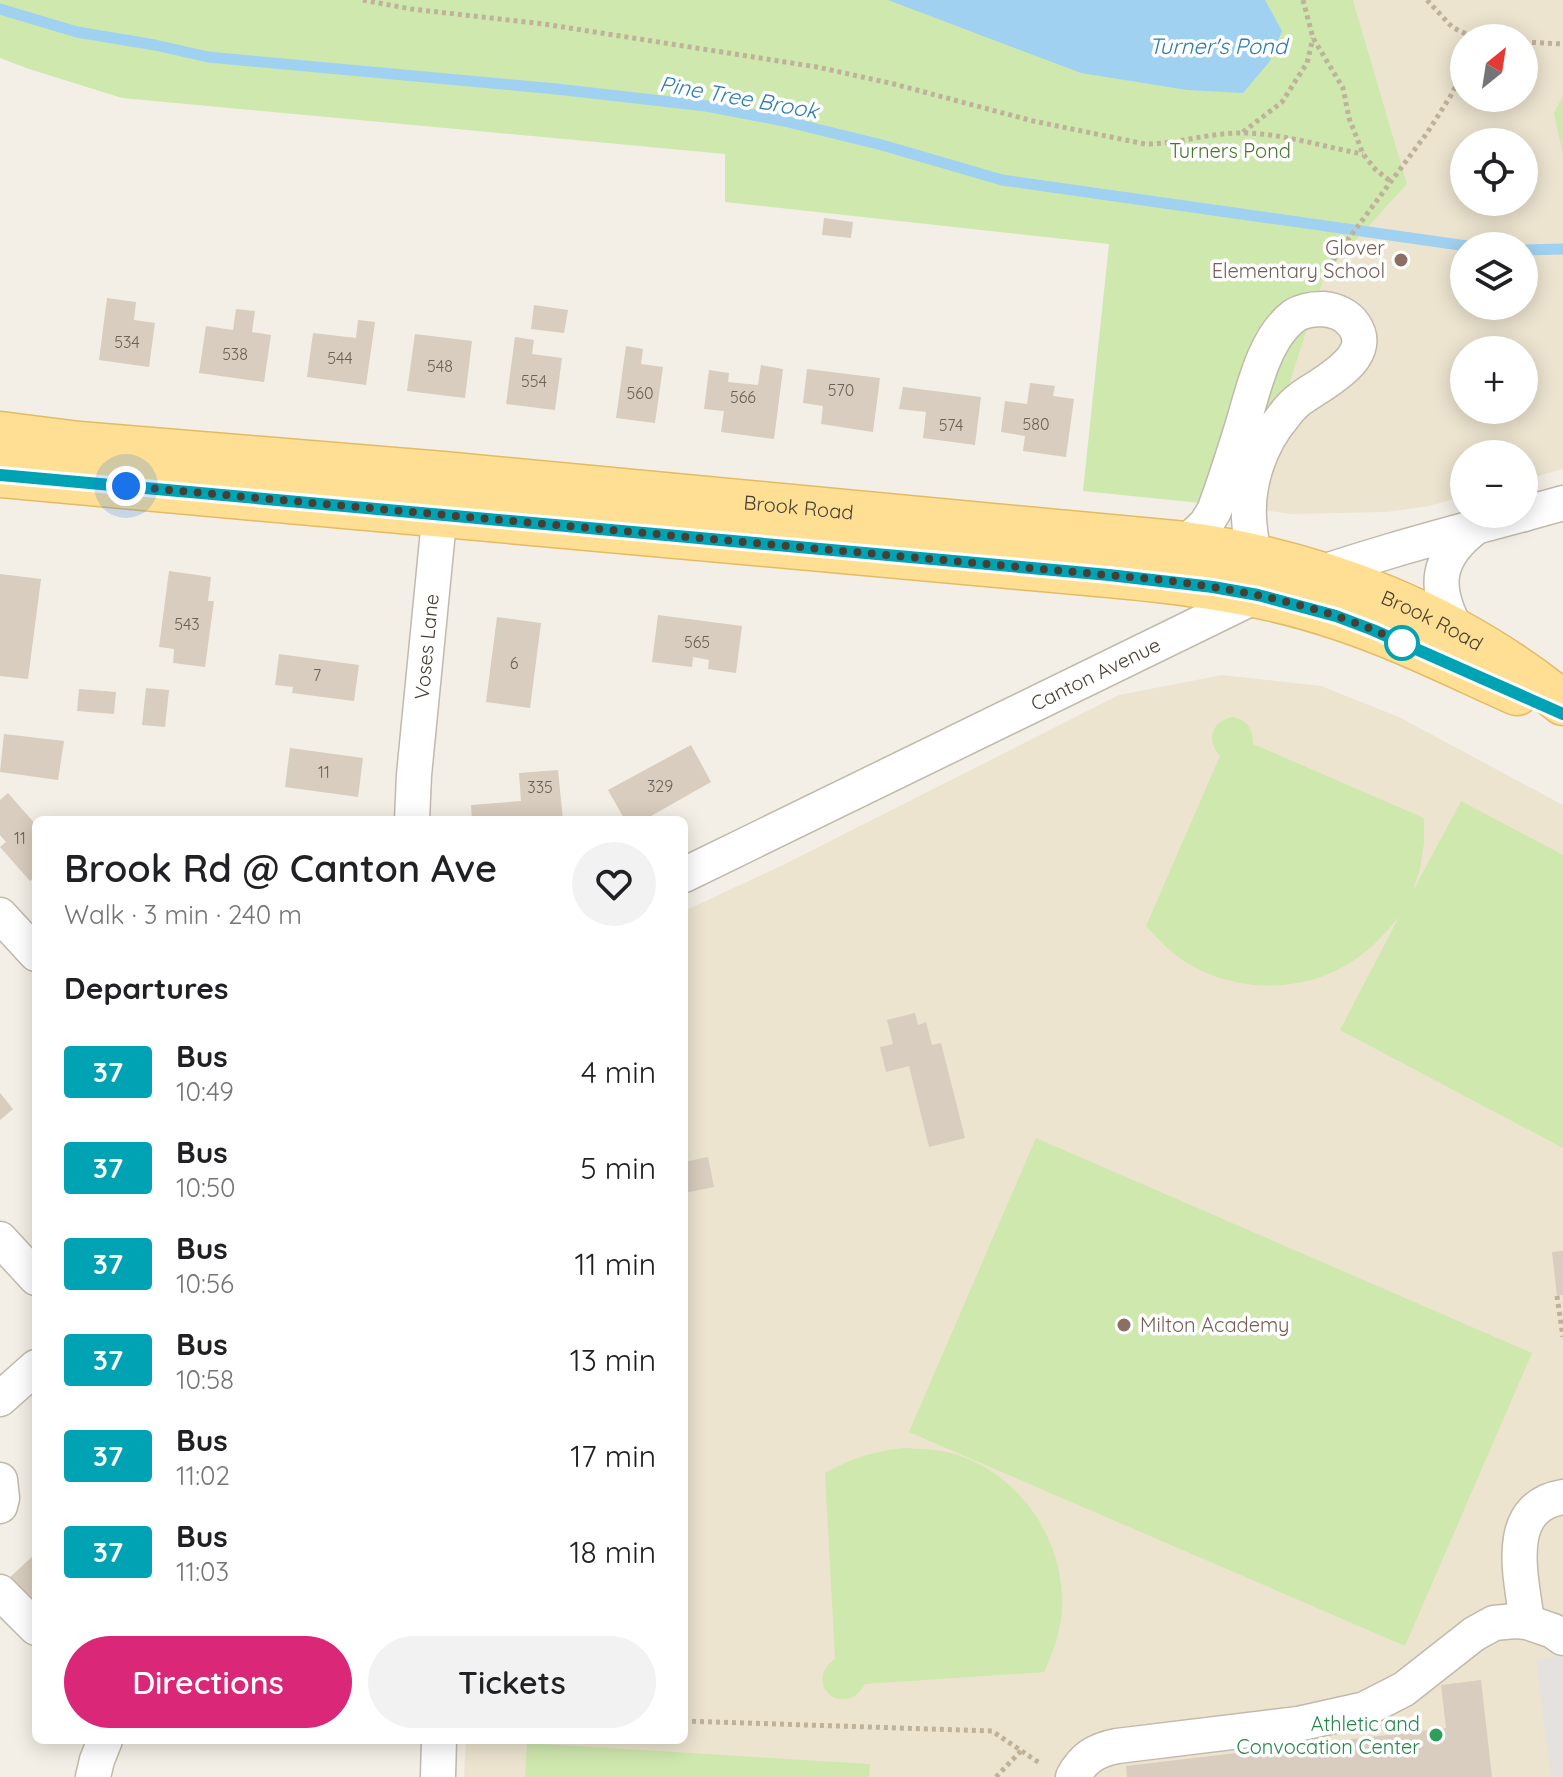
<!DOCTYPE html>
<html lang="en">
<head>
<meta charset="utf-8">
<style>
  body { margin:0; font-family:Quicksand,sans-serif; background:#f2f2f2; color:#202124; height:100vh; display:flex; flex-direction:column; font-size:30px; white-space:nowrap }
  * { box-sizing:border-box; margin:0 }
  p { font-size:26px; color:#757577 }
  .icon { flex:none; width:44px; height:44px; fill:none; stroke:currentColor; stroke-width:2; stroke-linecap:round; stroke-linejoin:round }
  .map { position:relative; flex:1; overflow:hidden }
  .side { position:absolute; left:32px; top:816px; width:656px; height:928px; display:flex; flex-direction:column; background:#fff; border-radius:12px; box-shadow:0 4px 20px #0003 }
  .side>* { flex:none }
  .badge { padding:0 16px; border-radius:6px; font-size:28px; line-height:52px }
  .needle { width:52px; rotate:30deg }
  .buttons { position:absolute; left:1450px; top:24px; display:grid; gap:16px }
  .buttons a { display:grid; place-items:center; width:88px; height:88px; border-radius:50%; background:#fff; box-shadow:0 4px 20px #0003; font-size:40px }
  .you { position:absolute; width:40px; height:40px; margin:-20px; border:6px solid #fff; border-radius:50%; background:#1a73e8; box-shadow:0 0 0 12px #1a73e833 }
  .map>.badge { position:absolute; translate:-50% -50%; box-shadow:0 0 0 4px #fff }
  h2 { padding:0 32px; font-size:30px; line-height:72px }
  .round { display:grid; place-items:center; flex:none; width:84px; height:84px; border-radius:42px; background:#f2f2f2 }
  .head { display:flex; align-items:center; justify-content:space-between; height:136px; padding:0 32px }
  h1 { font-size:38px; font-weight:600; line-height:60px }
  .action { display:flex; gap:16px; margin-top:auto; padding:16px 32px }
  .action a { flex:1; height:92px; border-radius:48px; background:#db2777; color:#fff; font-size:32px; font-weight:600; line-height:92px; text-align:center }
  .action a+a { background:#f2f2f2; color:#202124 }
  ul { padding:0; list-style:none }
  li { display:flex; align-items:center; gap:24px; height:96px; padding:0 32px }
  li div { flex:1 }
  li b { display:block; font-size:30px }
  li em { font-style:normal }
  li .badge { min-width:88px; font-weight:700; text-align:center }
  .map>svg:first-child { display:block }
</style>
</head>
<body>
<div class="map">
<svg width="1563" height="1777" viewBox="0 0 1563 1777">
  <rect width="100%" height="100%" fill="#f3efe6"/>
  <!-- education -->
  <g fill="#ece4cf" fill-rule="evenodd">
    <path d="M1353 0H1563V469L1524 480V454H1464V496L1429 506 1387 512 1290 514 1249 508 1325 273 1407 184ZM1464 38H1524V98H1464ZM1464 142H1524V202H1464ZM1464 246H1524V306H1464ZM1464 350H1524V410H1464Z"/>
    <polygon points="1222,675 1321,686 1399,717 1563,805 1563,1777 464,1777 466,1740 684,1740 684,911 787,863 1119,695"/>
  </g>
  <!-- green -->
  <g fill="#cee8ae">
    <polygon points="0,0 1353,0 1407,184 1325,274 1249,508 1083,491 1109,244 725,202 725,154 122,98 29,69 0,58"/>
    <polygon points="1563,96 1563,154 1554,113"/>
    <path d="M1233 717C1248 721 1253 729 1253 744L1424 818V843L1420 869 1413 891 1461 801 1563 855V1148L1340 1030 1399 917C1388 929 1378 942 1365 952 1316 993 1241 996 1187 963 1171 953 1158 939 1146 926L1220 756C1206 740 1211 721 1233 717Z"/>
    <polygon points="1036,1138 1532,1353 1405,1646 909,1432"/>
    <path d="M903 1448C922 1449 940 1449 958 1455 1017 1475 1059 1532 1062 1595 1064 1622 1055 1648 1044 1672L865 1684C844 1721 801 1683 835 1659L825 1473C853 1458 871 1452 903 1448Z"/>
    <polygon points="527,1743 870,1764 869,1777 525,1777"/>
  </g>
  <!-- parking -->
  <polygon fill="#e4e1de" points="1563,1655 1563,1777 1551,1777 1536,1660"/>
  <!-- water -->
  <polygon fill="#a1d1f1" points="888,0 1265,0 1282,31 1270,61 1243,93 1187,90 1081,73"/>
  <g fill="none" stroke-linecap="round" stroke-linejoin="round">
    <!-- stream -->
    <g stroke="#a1d1f1" stroke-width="11">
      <polyline points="0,9 77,32 155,45 208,57 556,89 706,106 784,121 882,145 1002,180 1467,246"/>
      <polyline points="1524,250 1563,249"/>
    </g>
  </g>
  <!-- building -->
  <g fill="#d8cdbe">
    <polygon points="824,218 853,222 851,238 822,235"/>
    <polygon points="107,298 136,302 134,320 155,323 149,367 99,360"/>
    <polygon points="534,305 568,310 564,333 531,329"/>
    <polygon points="236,309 255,311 252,332 271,335 264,382 199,373 206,326 233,330"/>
    <polygon points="358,320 375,322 366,385 307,377 313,333 356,338"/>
    <polygon points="415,334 472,341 465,398 407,391"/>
    <polygon points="515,337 534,340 532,354 562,358 555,410 506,404"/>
    <polygon points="626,346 643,349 641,364 663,367 655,423 616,418"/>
    <polygon points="761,365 783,369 774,439 721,432 724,411 704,409 709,370 729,373 728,382 758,385"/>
    <polygon points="807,369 880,378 873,432 821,424 823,406 803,403"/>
    <polygon points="1030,383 1055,386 1053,396 1074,399 1066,457 1023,451 1025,436 1001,432 1005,401 1027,404"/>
    <polygon points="903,387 981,397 975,445 923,438 926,412 899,409"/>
    <polygon points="169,571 211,577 208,601 214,601 205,667 173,663 174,649 159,647"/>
    <polygon points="0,574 41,579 28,679 0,676"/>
    <polygon points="658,615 742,626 736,673 708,669 709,660 693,657 692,667 652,662"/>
    <polygon points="497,617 541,623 530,708 486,702"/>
    <polygon points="279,654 359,665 354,701 292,693 293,687 275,685"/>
    <polygon points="146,688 169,690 165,727 142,725"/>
    <polygon points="79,689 116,692 114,714 77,711"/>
    <polygon points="4,734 64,741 58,780 0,772"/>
    <polygon points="691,745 711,782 644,820 625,820 608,790"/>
    <polygon points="290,748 363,758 358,797 285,787"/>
    <polygon points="558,770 563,820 472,820 471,805 521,801 519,773"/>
    <polygon points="8,793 36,825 36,876 30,881 0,847 6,842 0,835 0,800"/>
    <polygon points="915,1013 918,1025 926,1022 932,1045 941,1043 965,1138 929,1147 909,1066 886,1072 880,1047 893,1044 887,1020"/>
    <polygon points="0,1093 13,1109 0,1120"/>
    <polygon points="708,1157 714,1187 684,1193 684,1162"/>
    <polygon points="1563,1251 1563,1295 1557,1296 1552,1252"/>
    <polygon points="36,1553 36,1613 6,1581"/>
    <polygon points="1481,1680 1492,1777 1127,1777 1126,1766 1446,1728 1441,1685"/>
  </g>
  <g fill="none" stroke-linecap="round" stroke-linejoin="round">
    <defs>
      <g id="minor">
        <polyline points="1524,514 1563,503"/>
        <path d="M1185 544 1206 524 1214 511C1225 482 1234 453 1243 424 1253 391 1264 338 1294 316 1303 310 1313 309 1323 309 1335 310 1347 315 1354 325 1377 358 1320 384 1300 399 1293 404 1288 410 1283 417 1260 444 1247 483 1249 518 1250 538 1255 558 1256 579"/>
        <path d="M1457 631C1433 588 1435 558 1476 527"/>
        <path id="s1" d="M412 820 414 775 442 490"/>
        <path id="s2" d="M684 875 1258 595C1345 562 1434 538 1524 514"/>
        <polyline points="0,915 36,954"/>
        <polyline points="0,1239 36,1278"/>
        <polyline points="0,1399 36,1367"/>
        <polyline points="0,1480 2,1498 0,1506"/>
        <polyline points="0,1592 36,1628"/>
        <path d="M1527 1622C1522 1579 1501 1507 1563 1497"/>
        <polyline points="93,1777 97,1760 105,1740"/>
        <polyline points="438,1777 439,1740"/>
        <path d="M1073 1777C1083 1758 1096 1750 1117 1746L1298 1724 1365 1709 1404 1689 1474 1634 1494 1623 1515 1621 1527 1622 1553 1631 1563 1638"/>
      </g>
      <g id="major">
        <path id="s3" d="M0 434 79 444 443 474 1185 544C1323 563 1455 615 1563 703"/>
        <path d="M0 475 1109 575C1187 582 1263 592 1337 617 1399 637 1458 667 1517 693"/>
      </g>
    </defs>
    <!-- minor casing -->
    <use href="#minor" stroke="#c1b9ab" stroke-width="37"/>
    <!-- major casing -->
    <use href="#major" stroke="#e4bb62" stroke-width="47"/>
    <!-- path -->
    <g stroke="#c0b299" stroke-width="5" stroke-dasharray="4 4" stroke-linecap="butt">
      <path d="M363 0 411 9 544 24 817 67 894 84 1033 121 1145 144C1178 144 1211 132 1245 133 1285 134 1324 147 1363 154"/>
      <polyline points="1303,0 1313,38 1343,88 1349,118 1363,154 1375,169 1390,181"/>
      <polyline points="1427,0 1452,27 1474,38"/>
      <polyline points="1524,42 1563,44"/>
      <polyline points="1243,132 1282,102 1307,63 1313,38"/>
      <polyline points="1327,275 1335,257 1427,133 1450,97 1464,70"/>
      <polyline points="1557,1296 1563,1337"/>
      <polyline points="684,1721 992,1731 1041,1764"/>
      <polyline points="996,1777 1021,1751"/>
    </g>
    <!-- minor -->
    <use href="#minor" stroke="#fff" stroke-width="34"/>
    <!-- major -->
    <use href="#major" stroke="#ffdf93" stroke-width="44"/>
  </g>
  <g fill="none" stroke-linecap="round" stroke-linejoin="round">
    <defs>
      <polyline id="line" points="0,475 1109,575 1213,587 1258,595 1336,616 1373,630 1563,714"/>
    </defs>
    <!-- line casing -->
    <use href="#line" stroke="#fff" stroke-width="18"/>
    <!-- line -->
    <use href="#line" stroke="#00a3b4" stroke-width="12"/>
    <!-- walk -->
    <path stroke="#463f35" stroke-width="8" stroke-dasharray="0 14.4" d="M126 486 1163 580C1244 590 1328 606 1402 643"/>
  </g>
  <!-- markers -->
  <g fill="#8d6e63" stroke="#fff" stroke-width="3">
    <circle cx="1401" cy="260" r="8"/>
    <circle cx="1124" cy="1325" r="8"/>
  </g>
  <circle fill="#fff" stroke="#00a3b4" stroke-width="4" cx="1402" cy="643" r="16"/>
  <circle fill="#2e9e5b" stroke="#fff" stroke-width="3" cx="1436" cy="1735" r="8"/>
  <g text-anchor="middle" stroke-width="7" stroke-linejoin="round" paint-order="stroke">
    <!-- number labels -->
    <g font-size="16" fill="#6a6257">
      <text x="127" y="348">534</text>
      <text x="235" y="360">538</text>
      <text x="340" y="364">544</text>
      <text x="440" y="372">548</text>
      <text x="534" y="387">554</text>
      <text x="841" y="396">570</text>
      <text x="640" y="399">560</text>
      <text x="743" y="403">566</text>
      <text x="1036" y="430">580</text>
      <text x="951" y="431">574</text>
      <text x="187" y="630">543</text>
      <text x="697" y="648">565</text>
      <text x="514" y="669">6</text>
      <text x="317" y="681">7</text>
      <text x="324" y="778">11</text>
      <text x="660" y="792">329</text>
      <text x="540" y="793">335</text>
      <text x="20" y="844">11</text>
    </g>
    <!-- park labels -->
    <g font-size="20" fill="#477828" stroke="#fff">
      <text x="1230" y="158">Turners Pond</text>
    </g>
    <!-- education labels -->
    <g font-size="20" fill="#785e54" stroke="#fff" text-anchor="end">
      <text x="1385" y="255">Glover<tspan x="1385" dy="23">Elementary School</tspan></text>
      <text x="1140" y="1332" text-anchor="start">Milton Academy</text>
    </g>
    <!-- street labels -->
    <g font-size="20" fill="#463f35" stroke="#fff">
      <text dy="7" stroke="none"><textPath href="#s3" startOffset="802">Brook Road</textPath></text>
      <text dy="7" stroke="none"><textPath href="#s3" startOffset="1450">Brook Road</textPath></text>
      <text dy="7" stroke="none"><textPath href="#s1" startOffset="174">Voses Lane</textPath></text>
      <text dy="7" stroke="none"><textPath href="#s2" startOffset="458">Canton Avenue</textPath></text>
    </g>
    <!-- leisure labels -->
    <g font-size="20" fill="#27864d" stroke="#fff" text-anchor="end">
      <text x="1420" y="1731">Athletic and<tspan x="1420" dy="23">Convocation Center</tspan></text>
    </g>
    <!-- water labels -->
    <g font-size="22" font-style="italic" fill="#2d7cb2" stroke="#fff">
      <text x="1218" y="54">Turner's Pond</text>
      <text transform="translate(739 97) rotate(10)" y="8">Pine Tree Brook</text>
    </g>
  </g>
</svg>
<div class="buttons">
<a><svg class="needle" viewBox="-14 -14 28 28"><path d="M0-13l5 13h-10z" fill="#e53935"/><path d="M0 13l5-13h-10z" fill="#757577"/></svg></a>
<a><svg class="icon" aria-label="locate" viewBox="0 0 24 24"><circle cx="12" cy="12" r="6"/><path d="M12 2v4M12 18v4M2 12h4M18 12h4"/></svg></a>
<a><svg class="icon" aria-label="layers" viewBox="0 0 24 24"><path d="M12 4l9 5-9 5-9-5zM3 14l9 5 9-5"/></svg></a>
<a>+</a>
<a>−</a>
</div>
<div class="you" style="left:126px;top:486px"></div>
<section class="side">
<div class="head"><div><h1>Brook Rd @ Canton Ave</h1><p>Walk · 3 min · 240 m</p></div><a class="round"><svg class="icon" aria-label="heart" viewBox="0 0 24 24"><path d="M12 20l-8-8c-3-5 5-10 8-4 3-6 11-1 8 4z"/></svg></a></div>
<h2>Departures</h2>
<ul>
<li><span class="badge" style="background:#00a3b4;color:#fff">37</span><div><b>Bus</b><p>10:49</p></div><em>4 min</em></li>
<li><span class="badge" style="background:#00a3b4;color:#fff">37</span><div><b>Bus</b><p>10:50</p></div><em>5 min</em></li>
<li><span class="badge" style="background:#00a3b4;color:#fff">37</span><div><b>Bus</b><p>10:56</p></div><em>11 min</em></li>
<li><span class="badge" style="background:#00a3b4;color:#fff">37</span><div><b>Bus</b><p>10:58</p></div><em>13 min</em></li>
<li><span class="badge" style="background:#00a3b4;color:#fff">37</span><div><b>Bus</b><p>11:02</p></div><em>17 min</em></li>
<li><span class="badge" style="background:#00a3b4;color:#fff">37</span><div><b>Bus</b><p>11:03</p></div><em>18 min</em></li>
</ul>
<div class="action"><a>Directions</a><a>Tickets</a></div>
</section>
</div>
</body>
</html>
